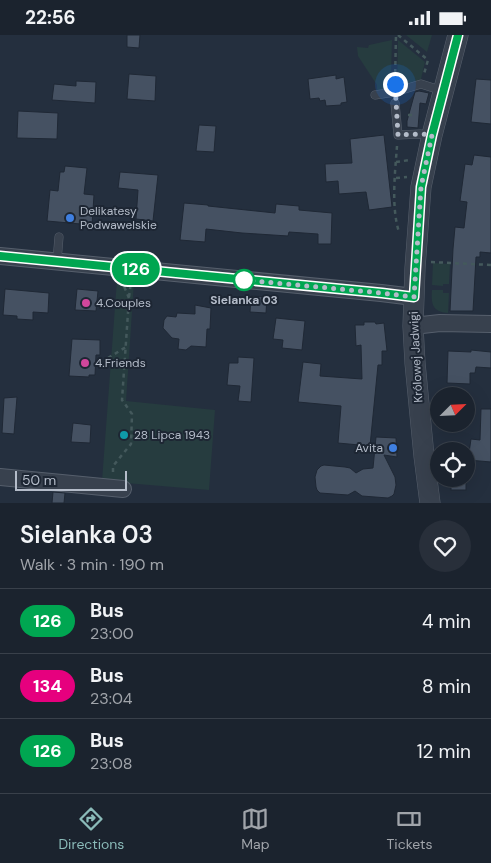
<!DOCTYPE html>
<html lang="en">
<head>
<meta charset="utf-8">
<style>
  body { margin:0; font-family:"DM Sans",sans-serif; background:#282f3a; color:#f1f3f6; height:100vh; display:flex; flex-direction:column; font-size:19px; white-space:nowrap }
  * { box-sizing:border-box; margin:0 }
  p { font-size:16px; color:#a0a4aa }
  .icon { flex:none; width:28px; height:28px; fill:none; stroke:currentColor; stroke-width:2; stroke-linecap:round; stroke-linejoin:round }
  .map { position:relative; height:468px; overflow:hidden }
  .panel { display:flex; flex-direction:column; background:#1b232e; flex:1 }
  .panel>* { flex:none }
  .badge { padding:0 10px; border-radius:16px; font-size:18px; line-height:32px }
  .needle { width:32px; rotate:66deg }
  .fabs { position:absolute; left:430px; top:352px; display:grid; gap:10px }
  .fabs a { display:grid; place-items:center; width:45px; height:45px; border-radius:50%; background:#1b232e; box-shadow:0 5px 20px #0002,0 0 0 1px #39404a; font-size:25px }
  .scale { position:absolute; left:15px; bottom:12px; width:112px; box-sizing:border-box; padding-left:5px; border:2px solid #b4bcc9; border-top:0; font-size:14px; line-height:18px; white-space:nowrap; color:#b4bcc9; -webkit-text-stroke:4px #1d2633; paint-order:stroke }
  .you { position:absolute; width:25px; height:25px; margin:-12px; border:4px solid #fff; border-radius:50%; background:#1a73e8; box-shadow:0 0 0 8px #1a73e833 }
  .map>.badge { position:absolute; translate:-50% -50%; box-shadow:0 0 0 2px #fff }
  .round { display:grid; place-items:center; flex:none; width:52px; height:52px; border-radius:26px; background:#282f3a }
  .overview { display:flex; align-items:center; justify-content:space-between; height:85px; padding:0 20px }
  h1 { font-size:24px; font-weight:600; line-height:38px }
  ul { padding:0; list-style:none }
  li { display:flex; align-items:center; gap:15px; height:65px; padding:0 20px; border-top:1px solid #39404a }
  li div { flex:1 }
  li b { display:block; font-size:19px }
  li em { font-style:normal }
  li .badge { min-width:55px; font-weight:700; text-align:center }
  .status { display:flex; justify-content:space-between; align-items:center; height:35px; padding:0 25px; background:#1b232e; direction:ltr }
  .status svg { height:14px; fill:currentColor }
  .tab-bar { display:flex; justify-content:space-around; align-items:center; height:70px; border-top:1px solid #39404a; background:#1b232e; font-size:14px; color:#a0a4aa }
  .tab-bar a { display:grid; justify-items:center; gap:2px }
  .tab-bar .active { color:#8bbbb9 }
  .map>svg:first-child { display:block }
</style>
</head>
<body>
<div class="status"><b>22:56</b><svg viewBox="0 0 49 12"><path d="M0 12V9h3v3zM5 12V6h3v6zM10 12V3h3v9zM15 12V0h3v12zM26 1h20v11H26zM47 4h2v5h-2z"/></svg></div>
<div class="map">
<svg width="491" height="468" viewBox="0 0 491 468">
  <rect width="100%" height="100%" fill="#242f3e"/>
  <!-- green -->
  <g fill="#263c3f">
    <polygon points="406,0 432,0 427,17"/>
    <polygon points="392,5 391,40 391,55 377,56 377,50 358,21 357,12 368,13 369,10"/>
    <polygon points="398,5 425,27 421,44 412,48 397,50"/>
    <polygon points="433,228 450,229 449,249 443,249 443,251 432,250"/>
    <polygon points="117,245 134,247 126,366 215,375 209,455 102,446"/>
    <path d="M432 255H443V258H449L448 278C432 277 431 268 432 255Z"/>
  </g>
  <!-- building -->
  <g fill="#455162" stroke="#1f2835">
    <polygon points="127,0 140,0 139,13 127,12"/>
    <polygon points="129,39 156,41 155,66 127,64"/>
    <polygon points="336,40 336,44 344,42 347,67 341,68 341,70 326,71 325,65 320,66 319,63 310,64 308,44"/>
    <polygon points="476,44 491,45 491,89 471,87"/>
    <polygon points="76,46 96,47 95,68 52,65 54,49 76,51"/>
    <polygon points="419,56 429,58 426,69 420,68 418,93 407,92 407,86 415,57"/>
    <polygon points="18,76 58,78 57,104 17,103"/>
    <polygon points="199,90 216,91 214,117 196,116"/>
    <polygon points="384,100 392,172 369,175 366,157 339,159 338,146 326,147 325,129 352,128 350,104"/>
    <polygon points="474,120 491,122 491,218 480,217 480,222 476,222 473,276 450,276 453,214 455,192 464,193 467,167 460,166 465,129 472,130"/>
    <polygon points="65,131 87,133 84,159 94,160 92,190 47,186 50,155 58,156 60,137 64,137"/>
    <polygon points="120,137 158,140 153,186 136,184 138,155 118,153"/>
    <polygon points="184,168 208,170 208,171 275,178 276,169 299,171 299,175 332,178 331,209 318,209 318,199 289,197 288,201 242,198 206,194 205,207 180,205"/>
    <polygon points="5,254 49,258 48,278 33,277 33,285 17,284 17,281 3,280"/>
    <polygon points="77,254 98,256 96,276 75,275"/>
    <polygon points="251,261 267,262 266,278 250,277"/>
    <polygon points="195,270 211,273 210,294 207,294 206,312 191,311 186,315 178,314 179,304 172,303 163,293 164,285 167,281 176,282 177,278 195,279"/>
    <polygon points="276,283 305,286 302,315 282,313 283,305 273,304"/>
    <polygon points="364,287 375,287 376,289 384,288 387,316 382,316 382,330 378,330 370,411 338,408 341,371 298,367 303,327 321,329 320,341 362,344 361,310 356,311 355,290 364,290"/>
    <polygon points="72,304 100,305 100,320 96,320 95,340 89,340 89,342 69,341"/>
    <polygon points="471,315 491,317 491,333 476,332 475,338 470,338 470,349 447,348 448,316 471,317"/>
    <polygon points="238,322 254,323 251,367 238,366 240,351 227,350 229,328 238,328"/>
    <polygon points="17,362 14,399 2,398 4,363"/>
    <polygon points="481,374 491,374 491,427 468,425 471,404 480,405"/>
    <polygon points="73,388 91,390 90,408 71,407"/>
    <polygon points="376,402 396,403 397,422 384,420 395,442 396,450 394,459 392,461 388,463 362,461 355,456 348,460 320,458 317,455 316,452 315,442 317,435 321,431 324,430 345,432 350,433 356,438 363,434 373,433"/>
    <rect x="451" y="444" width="15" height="11"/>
    <polygon points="53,457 65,458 64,468 52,468"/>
  </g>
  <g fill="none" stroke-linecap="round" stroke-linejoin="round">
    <defs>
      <g id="service">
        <polyline points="375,60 395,57 421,49 443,56"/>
        <polyline points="395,68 398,100 420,99 431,100"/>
        <polyline points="57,226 59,202"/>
      </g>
      <g id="minor">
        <polyline points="0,221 381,258 414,262"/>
        <polyline points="413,291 440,288 491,289"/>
        <polyline points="0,442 123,454"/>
      </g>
      <polyline id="tertiary" points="430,468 424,421 415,328 413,291 415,233 421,152 432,100 458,0"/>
    </defs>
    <!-- service casing -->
    <use href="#service" stroke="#565f6c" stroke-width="9"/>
    <!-- minor casing -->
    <use href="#minor" stroke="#565f6c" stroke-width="18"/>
    <!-- tertiary casing -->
    <use href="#tertiary" stroke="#565f6c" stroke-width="21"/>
    <!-- path -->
    <g stroke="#44595c" stroke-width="2.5" stroke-dasharray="4 4" stroke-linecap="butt">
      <polyline points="398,0 428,25 424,39"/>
      <polyline points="395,46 396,0"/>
      <polyline points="408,80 414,80 414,82"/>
      <path d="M397 111C395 138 391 172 399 197"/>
      <polyline points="396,127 410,125"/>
      <polyline points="396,143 407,142"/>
      <polyline points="431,227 491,230"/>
      <polyline points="129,262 131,247"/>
      <polyline points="108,323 126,312"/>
      <polyline points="113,437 113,431 131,409 132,379 122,365 129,263 123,249"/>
    </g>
    <!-- service -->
    <use href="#service" stroke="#38414e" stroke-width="8"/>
    <!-- minor -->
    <use href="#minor" stroke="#38414e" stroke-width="16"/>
    <!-- tertiary -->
    <use href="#tertiary" stroke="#38414e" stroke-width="20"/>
  </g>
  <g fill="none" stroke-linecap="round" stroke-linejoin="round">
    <defs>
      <polyline id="line" points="0,221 382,258 414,262 421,152 432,100 458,0"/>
    </defs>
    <!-- line casing -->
    <use href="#line" stroke="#fff" stroke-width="11"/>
    <!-- line -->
    <use href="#line" stroke="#00a651" stroke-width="8"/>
    <!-- walk -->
    <polyline stroke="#b4bcc9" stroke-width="5" stroke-dasharray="0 9" points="244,245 382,258 414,262 421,152 432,100 420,99 398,100 395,49"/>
  </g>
  <!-- markers -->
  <g fill="#3f7fe0" stroke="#1d2633" stroke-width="2">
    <circle cx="70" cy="183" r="5"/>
    <circle cx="393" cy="413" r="5"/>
  </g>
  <circle fill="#fff" stroke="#00a651" stroke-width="2.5" cx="244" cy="245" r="10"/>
  <g fill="#d1479c" stroke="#1d2633" stroke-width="2">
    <circle cx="86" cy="268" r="5"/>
    <circle cx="85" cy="328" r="5"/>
  </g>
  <circle fill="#0f9aa8" stroke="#1d2633" stroke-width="2" cx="124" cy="400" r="5"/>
  <g text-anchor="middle" stroke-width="4" stroke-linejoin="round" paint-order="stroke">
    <!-- poi labels -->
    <g font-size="12" fill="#b4bcc9" stroke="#1d2633" text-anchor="start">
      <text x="80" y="180">Delikatesy<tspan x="80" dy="14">Podwawelskie</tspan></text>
      <text x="96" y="272">4.Couples</text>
      <text x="95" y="332">4.Friends</text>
      <text x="134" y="404">28 Lipca 1943</text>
      <text x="383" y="417" text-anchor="end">Avita</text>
    </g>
    <!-- stop labels -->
    <g font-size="12" font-weight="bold" fill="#b4bcc9" stroke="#1d2633">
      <text x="244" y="269">Sielanka 03</text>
    </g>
    <!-- street labels -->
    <g font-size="12" fill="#b4bcc9" stroke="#1d2633">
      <text transform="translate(416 322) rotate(-93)" y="4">Królowej Jadwigi</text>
    </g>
  </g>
</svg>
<div class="fabs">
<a><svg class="needle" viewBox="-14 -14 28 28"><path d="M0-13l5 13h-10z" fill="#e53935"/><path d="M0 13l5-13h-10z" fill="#a0a4aa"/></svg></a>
<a><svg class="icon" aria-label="locate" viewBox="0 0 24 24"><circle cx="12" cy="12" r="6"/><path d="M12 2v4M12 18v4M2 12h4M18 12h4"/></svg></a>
</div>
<div class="scale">50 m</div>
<div class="you" style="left:395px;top:49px"></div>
<b class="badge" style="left:136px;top:234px;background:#00a651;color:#fff">126</b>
</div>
<section class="panel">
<div class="overview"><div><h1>Sielanka 03</h1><p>Walk · 3 min · 190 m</p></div><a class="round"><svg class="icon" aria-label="heart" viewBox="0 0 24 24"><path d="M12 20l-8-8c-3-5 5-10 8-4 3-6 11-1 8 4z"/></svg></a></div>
<ul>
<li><span class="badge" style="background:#00a651;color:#fff">126</span><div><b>Bus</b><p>23:00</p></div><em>4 min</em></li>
<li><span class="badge" style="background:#e6007e;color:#fff">134</span><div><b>Bus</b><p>23:04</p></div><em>8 min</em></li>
<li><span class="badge" style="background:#00a651;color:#fff">126</span><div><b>Bus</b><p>23:08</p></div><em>12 min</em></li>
</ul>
</section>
<nav class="tab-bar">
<a class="active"><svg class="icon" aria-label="directions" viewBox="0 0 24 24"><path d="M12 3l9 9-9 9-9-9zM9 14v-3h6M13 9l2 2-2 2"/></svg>Directions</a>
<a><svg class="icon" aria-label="map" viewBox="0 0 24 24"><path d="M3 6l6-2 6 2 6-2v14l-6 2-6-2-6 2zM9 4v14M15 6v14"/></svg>Map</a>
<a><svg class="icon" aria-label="tickets" viewBox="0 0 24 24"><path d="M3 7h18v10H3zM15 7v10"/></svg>Tickets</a>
</nav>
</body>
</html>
